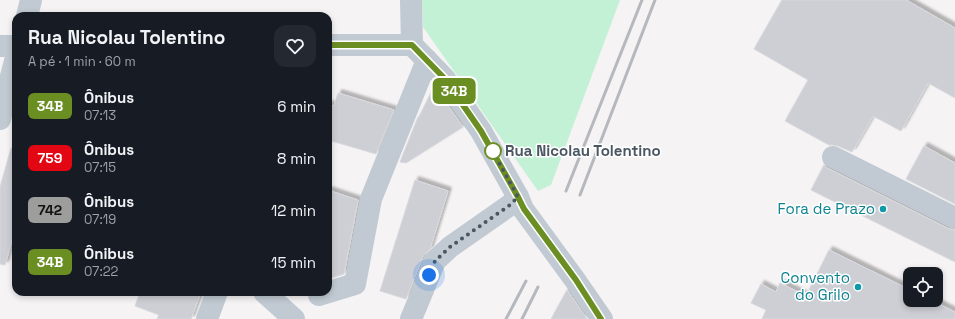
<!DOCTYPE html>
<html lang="pt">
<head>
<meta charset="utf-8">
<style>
  body { margin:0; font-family:"Space Grotesk",sans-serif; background:#242831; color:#f1f3f6; height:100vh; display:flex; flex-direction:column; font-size:15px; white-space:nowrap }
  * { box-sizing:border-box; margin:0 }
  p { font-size:13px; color:#9ea1a6 }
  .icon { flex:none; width:22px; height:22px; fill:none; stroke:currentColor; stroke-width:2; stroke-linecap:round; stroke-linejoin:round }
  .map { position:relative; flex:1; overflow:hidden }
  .details { position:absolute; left:12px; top:12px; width:320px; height:284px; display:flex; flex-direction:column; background:#171b24; border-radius:12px; box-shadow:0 2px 6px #0003 }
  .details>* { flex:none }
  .badge { padding:0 8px; border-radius:6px; font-size:14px; line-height:26px }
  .tools { position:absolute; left:903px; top:267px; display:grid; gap:8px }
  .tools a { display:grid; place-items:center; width:40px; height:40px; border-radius:8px; background:#171b24; box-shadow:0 2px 6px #0003; font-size:20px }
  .you { position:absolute; width:20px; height:20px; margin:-10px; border:3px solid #fff; border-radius:50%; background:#1a73e8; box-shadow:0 0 0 6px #1a73e833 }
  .map>.badge { position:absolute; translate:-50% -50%; box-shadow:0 0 0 2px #fff }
  .round { display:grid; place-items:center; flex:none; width:42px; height:42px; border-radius:12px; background:#242831 }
  .headline { display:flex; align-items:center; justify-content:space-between; height:68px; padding:0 16px }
  h1 { font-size:19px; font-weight:800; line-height:30px }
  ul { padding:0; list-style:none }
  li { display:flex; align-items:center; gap:12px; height:52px; padding:0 16px }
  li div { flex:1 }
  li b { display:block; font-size:15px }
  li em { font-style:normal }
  li .badge { min-width:44px; font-weight:700; text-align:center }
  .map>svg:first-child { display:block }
</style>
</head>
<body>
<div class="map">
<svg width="955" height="319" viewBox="0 0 955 319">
  <defs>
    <filter id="shadow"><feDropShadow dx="3.5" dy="-3.5" stdDeviation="1" flood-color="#0004"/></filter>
  </defs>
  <rect width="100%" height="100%" fill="#f5f3f3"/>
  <!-- green -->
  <polygon fill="#c3f1d5" points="422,0 620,0 551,185 538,191 423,27"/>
  <!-- building -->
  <g fill="#cdcfd5" stroke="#d7d9de" filter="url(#shadow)">
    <polygon points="782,0 906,0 955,28 955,98 928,83 901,131 873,116 852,152 838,146 833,145 829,145 785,121 808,80 754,49"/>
    <polygon points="434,86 463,127 406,163 400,162 418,117 419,117"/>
    <polygon points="338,93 394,110 376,154 328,140 328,104 334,106"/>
    <polygon points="924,146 955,163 955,204 906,179"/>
    <polygon points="11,148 16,149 16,226 5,265 0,264 0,187"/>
    <polygon points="824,165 827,168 949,229 955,230 955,262 811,190"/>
    <polygon points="415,180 448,191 430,249 423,256 406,299 380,291"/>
    <polygon points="328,190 358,200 344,274 328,279"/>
    <polygon points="829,250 910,290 910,300 931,300 955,312 955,319 762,319 766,310 751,303 761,284 776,292 780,283 806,296"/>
    <polygon points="567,290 587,319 551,319"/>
    <polygon points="140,292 201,292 191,319 157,319 159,315 135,306"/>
  </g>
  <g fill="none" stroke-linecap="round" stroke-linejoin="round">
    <!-- minor -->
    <g stroke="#c1cad2" stroke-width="22">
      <polyline points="411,0 412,45"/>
      <polyline points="27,16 31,0"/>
      <polyline points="328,45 412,45"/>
      <polyline points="412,45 445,79 481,131 518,197 523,209 575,280 602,319"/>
      <polyline points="0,46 16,46"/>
      <polyline points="0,119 16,57"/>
      <polyline points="833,157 955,218"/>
      <polyline points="264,292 294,319"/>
      <polyline points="319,295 355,284 371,199 427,60"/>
      <polyline points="207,319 217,292"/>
      <polyline points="411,319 435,261 450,247 510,205 518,197"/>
    </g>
    <!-- rail -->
    <g stroke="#b5b8bd" stroke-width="3">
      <polyline points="566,191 642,0"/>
      <polyline points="580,195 655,0"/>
      <polyline points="506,319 526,281"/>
      <polyline points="522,319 538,287"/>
    </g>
  </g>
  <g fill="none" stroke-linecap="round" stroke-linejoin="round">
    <defs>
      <polyline id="line" points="328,45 412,45 445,79 481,131 518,197 524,209 576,280 601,319"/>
    </defs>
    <!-- line casing -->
    <use href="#line" stroke="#fff" stroke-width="9"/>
    <!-- line -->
    <use href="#line" stroke="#6b8e23" stroke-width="6"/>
    <!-- walk -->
    <polyline stroke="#4a5661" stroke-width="4" stroke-dasharray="0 7.2" points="429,275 435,261 450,247 510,205 518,197 492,150 493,151"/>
  </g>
  <!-- markers -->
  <circle fill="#fff" stroke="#6b8e23" stroke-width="2" cx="493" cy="151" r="8"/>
  <g fill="#0f9aa8" stroke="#fff" stroke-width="1.5">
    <circle cx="883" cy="209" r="4"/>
    <circle cx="858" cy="287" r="4"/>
  </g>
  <g text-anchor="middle" stroke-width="3" stroke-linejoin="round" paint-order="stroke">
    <!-- stop labels -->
    <g font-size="15" font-weight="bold" fill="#4a5661" stroke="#fff" text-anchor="start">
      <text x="505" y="156">Rua Nicolau Tolentino</text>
    </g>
    <!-- culture labels -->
    <g font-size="15" fill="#0d838f" stroke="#fff" text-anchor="end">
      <text x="875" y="214">Fora de Prazo</text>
      <text x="850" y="283">Convento<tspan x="850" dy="17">do Grilo</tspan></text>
    </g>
  </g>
</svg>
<div class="tools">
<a><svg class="icon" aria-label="locate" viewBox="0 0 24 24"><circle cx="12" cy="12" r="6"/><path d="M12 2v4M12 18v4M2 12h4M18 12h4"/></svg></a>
</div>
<div class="you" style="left:429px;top:275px"></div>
<b class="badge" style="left:454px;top:91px;background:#6b8e23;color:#fff">34B</b>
<section class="details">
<div class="headline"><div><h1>Rua Nicolau Tolentino</h1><p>A pé · 1 min · 60 m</p></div><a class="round"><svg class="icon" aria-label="heart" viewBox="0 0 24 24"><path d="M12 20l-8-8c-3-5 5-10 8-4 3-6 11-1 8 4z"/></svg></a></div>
<ul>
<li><span class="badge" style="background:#6b8e23;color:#fff">34B</span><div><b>Ônibus</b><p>07:13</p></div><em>6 min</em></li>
<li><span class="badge" style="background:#e30613;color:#fff">759</span><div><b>Ônibus</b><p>07:15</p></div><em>8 min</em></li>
<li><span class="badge" style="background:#9d9d9c;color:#111">742</span><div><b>Ônibus</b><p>07:19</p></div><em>12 min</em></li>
<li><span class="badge" style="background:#6b8e23;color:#fff">34B</span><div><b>Ônibus</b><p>07:22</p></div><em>15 min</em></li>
</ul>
</section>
</div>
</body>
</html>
